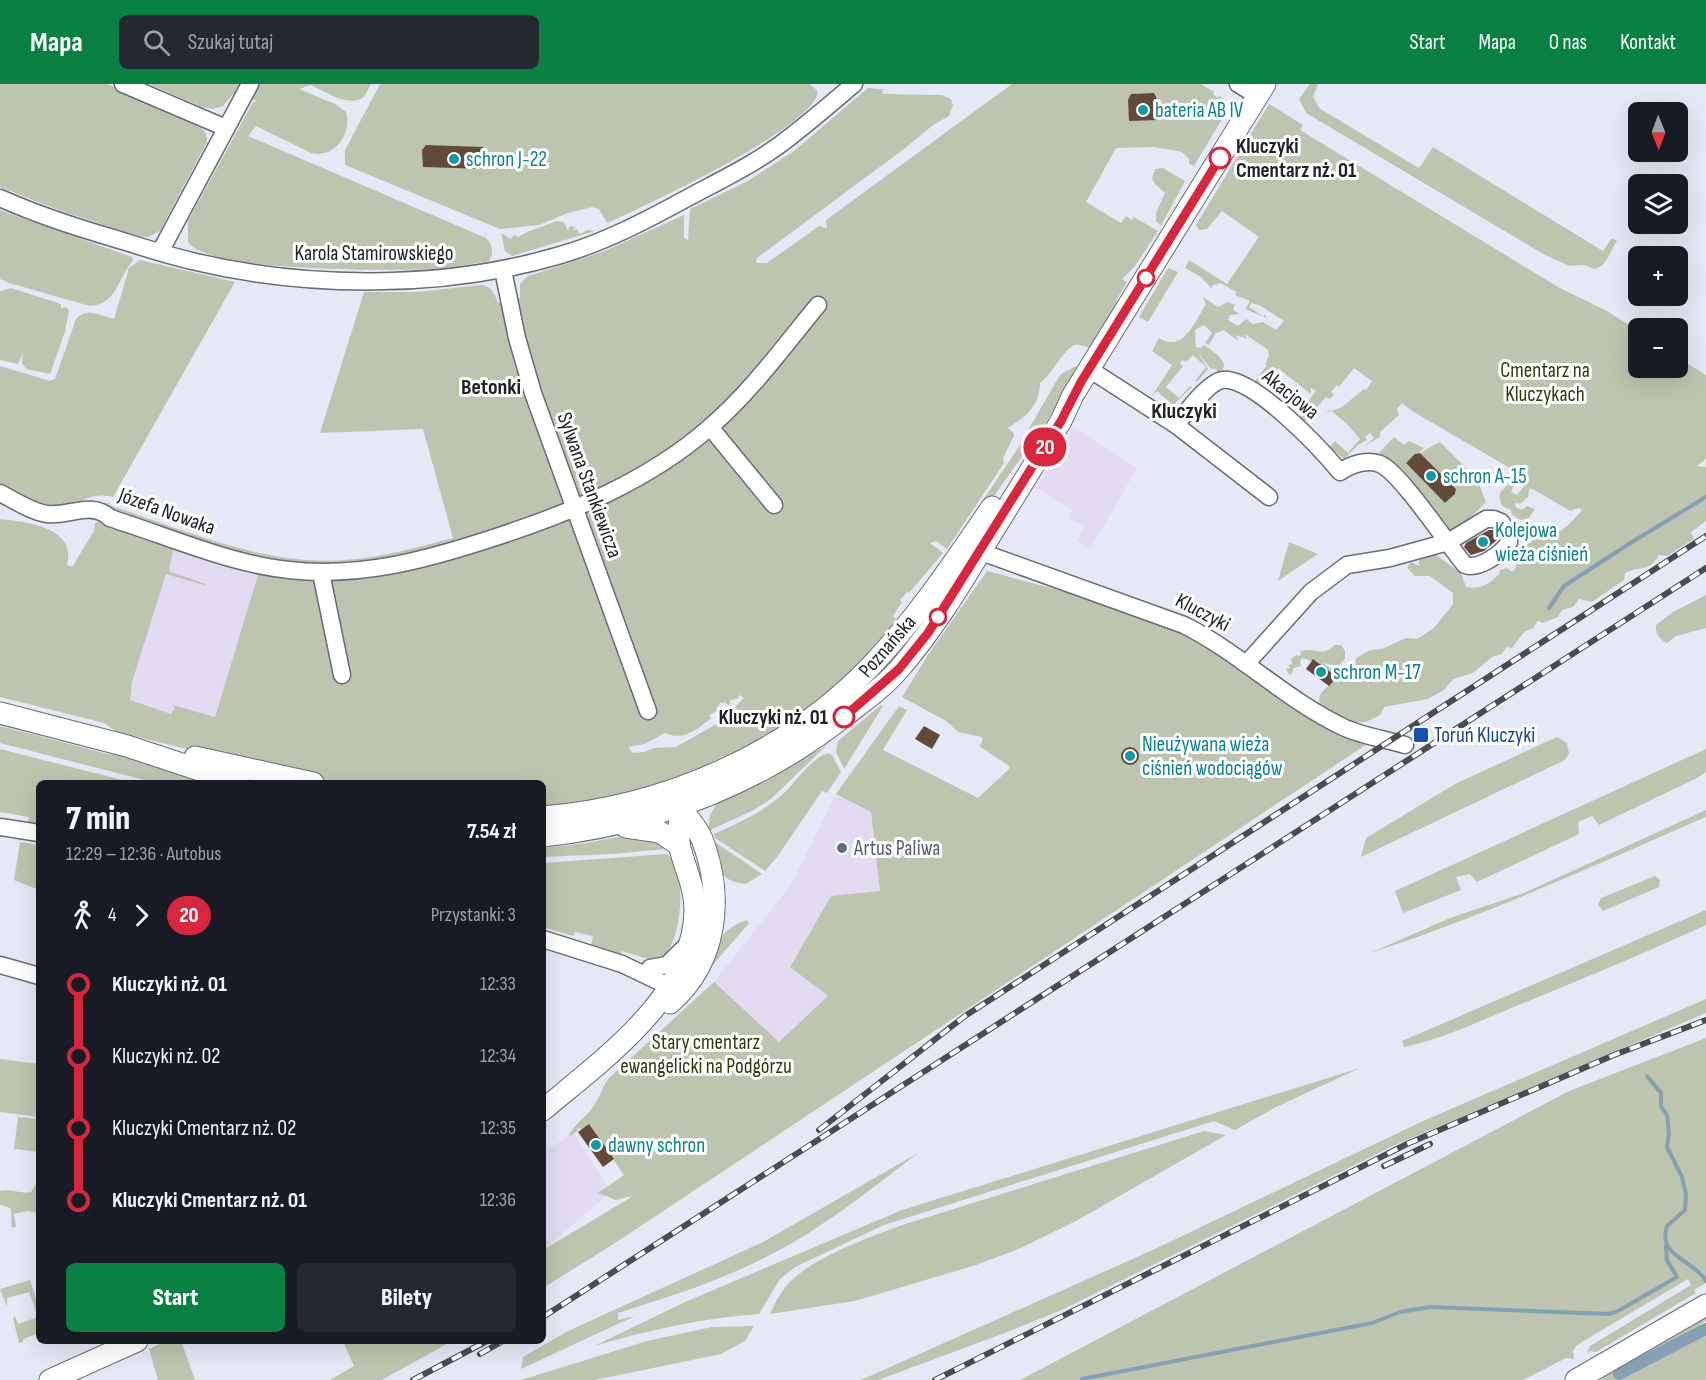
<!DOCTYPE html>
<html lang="pl">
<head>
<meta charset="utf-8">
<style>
  body { margin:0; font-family:"Sofia Sans Condensed",sans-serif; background:#242831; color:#f1f3f6; height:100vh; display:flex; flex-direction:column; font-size:22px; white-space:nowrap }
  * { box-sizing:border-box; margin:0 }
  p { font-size:20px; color:#9ea1a6 }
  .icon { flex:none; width:33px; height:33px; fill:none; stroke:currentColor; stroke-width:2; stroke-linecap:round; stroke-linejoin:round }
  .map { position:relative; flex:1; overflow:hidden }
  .sheet { position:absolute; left:36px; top:696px; width:510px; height:564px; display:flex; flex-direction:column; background:#171b24; border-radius:9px; box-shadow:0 6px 24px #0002 }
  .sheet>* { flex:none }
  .badge { padding:0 12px; border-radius:20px; font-size:21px; line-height:39px }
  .needle { width:39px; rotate:179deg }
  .controls { position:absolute; left:1628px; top:18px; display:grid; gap:12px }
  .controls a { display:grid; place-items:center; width:60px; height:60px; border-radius:9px; background:#171b24; box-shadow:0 6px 24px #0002; font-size:30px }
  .map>.badge { position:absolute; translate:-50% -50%; box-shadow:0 0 0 3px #fff }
  .legs { display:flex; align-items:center; gap:9px; height:66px; padding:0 30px; font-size:20px }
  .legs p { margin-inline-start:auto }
  .summary { display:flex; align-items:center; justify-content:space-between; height:102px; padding:0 30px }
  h1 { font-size:33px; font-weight:800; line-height:45px }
  .button { display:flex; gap:12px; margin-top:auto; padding:12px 30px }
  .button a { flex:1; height:69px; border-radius:9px; background:#0b8043; color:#fff; font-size:24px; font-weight:800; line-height:69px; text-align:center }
  .button a+a { background:#242831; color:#f1f3f6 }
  ul { padding:0 30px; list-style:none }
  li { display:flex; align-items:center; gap:21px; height:72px; font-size:22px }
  li i { display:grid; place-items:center; width:9px; height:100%; margin:0 8px; background:currentColor }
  li i::after { content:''; width:15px; height:15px; margin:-8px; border:4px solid; border-radius:50%; background:#171b24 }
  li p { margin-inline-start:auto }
  li:first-child i { background:linear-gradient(#0000 50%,currentColor 0) }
  li:last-child i { background:linear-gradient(currentColor 50%,#0000 0) }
  header { display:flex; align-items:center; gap:36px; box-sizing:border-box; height:84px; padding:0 30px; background:#0b8043; color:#fff }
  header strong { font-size:28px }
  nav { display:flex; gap:33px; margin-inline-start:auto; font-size:21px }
  .search { width:420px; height:54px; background:#242831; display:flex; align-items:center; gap:15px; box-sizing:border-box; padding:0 21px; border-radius:9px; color:#9ea1a6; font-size:22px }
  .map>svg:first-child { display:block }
</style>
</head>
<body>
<header>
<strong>Mapa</strong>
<div class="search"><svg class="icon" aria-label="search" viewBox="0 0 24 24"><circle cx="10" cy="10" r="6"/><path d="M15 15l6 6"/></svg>Szukaj tutaj</div>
<nav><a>Start</a><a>Mapa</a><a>O nas</a><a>Kontakt</a></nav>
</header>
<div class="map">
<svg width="1706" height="1296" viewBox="0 0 1706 1296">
  <rect width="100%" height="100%" fill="#e5e9f5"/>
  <!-- commercial -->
  <g fill="#e2dbf1">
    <polygon points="1073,343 1137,384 1091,464 1077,457 1084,442 1068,434 1072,426 1037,404"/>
    <polygon points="173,466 258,491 213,640 125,618"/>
    <polygon points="836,710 871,728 880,808 831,812 790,882 828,912 781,984 714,898 791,801"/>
    <polygon points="573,1049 611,1108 543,1166 543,1069"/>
  </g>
  <!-- green -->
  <g fill="#bdc5b0" fill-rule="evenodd">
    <path d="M0 0H107L193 36 192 40C202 44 207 46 207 58L160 147 148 153H141L61 127 0 103Z"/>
    <path d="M149 0H371L364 13C348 24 326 8 311 1L299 5 335 20 346 28C352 50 335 75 311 69L256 42 248 52 486 154C493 161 494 169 489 177 470 180 450 184 430 185 393 187 205 188 188 158V137L253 18 258 17 233 10 223 22 213 25 202 23Z"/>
    <path d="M380 0H809L817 6C826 38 637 126 607 139L599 125 592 123 568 129 539 141 500 145 345 81V66Z"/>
    <path d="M1012 0H1201L1214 8 1213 10 1218 14 1220 12 1230 22 1194 82 1189 80V75L1182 68 1154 63 1116 64 1086 118 1121 139 1126 132 1132 136 1134 133 1158 147 1135 182 1122 195 1127 198 1116 217 1118 219 1096 261 1090 264C1085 263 1080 260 1076 261 1066 261 1051 292 1040 299 1040 322 1025 334 1007 344L1013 348 1014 352 1003 374 1004 379 947 465 936 457 930 459 943 469 909 509 907 508 900 516 902 518 893 532 896 535C883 558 868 571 848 590 784 651 710 686 625 711 599 719 570 720 543 724V699H327L117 648 104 639 0 613V435C27 438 77 443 67 481L72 483 94 447 95 439 99 437 80 434 91 420 110 419 109 421C184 446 264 482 345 476 381 474 417 463 453 454L423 345 320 349 364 208H417L481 201C492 202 495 211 498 219L520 214V200L528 192 602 168 684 131V154L688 156 690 125 748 97 794 67 868 4 888 6H882L883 10 942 11 951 15 953 21 949 32 933 41 904 65 757 174 756 179H767L819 142 827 144 826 136ZM173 466 258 491 215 633 172 621 175 624 171 630 130 616 132 598 166 490 204 501 205 500 169 487ZM740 611 744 614 735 623 737 625 720 638 676 663 654 664 644 668 633 669 628 663 645 660 665 649C682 658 698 645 711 634L709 631 718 626 716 623 719 622V620L722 618 724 620V617L729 622 731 615 735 617 734 614 737 615Z"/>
    <path d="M1310 0H1318L1313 13 1319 24 1419 84 1433 63 1603 167 1612 154 1617 157C1610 167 1607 182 1595 185L1584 181 1570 182 1545 171 1306 29 1299 15Z"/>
    <path d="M1269 20 1303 41 1300 46 1558 203 1607 227 1638 247V284H1677V273L1706 291V375L1697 382 1706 383V437L1691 448 1694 455 1667 472 1659 471C1649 489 1640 481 1625 489L1624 496 1592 518 1579 515 1573 523 1562 526 1558 533 1543 539 1538 537 1533 544 1524 548 1512 564 1506 563 1502 570 1492 573 1473 589 1453 595 1444 606 1428 615 1384 623 1381 630C1357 647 1344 635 1320 624 1316 602 1330 608 1335 592L1315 576 1311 577 1302 574 1300 577 1301 582 1294 584 1292 589 1289 591 1286 585 1290 584 1288 581 1292 580 1291 575 1296 571 1300 572 1301 567C1315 563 1324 574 1334 561H1341L1345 567V575L1338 582 1323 579 1337 589H1351L1355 583 1356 574 1370 566 1382 565 1406 554 1417 555 1434 544 1453 520V509L1430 492H1415L1407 484 1411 478 1419 482V474L1426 467 1436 471 1461 489 1466 503C1481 506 1489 500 1499 490L1500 486 1507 484 1512 488 1516 484C1516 470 1528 459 1539 452 1555 457 1573 437 1582 426L1579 424 1570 427 1533 405H1529L1528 413 1520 420 1516 419 1515 423 1522 426 1527 422 1535 425 1529 434 1521 436 1512 431 1511 426 1502 422C1497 410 1500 407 1510 399L1514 401 1511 408 1517 411 1525 401 1524 398H1516L1512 394 1513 388 1515 387 1412 327 1402 319 1397 325 1399 331 1380 348V353L1365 362 1374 354 1370 349 1365 353 1367 356 1358 361 1344 375 1330 363 1335 357 1348 369 1360 355 1346 339 1330 326 1325 329 1342 323 1364 305 1366 306 1372 297 1354 284 1339 303 1337 301 1331 308 1334 311 1330 315 1326 313 1303 340 1298 336 1307 323 1303 324 1316 307 1311 304V310L1278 284 1275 288 1271 286 1264 295H1262L1257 302 1253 300 1267 281H1265L1269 271 1268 266 1245 250 1247 255 1236 251 1238 257 1224 246 1216 249 1209 261 1205 259 1212 249 1204 241 1195 246 1196 263 1201 264 1204 261C1210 266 1228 275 1223 285 1222 288 1219 289 1218 292L1216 285 1210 284 1197 268 1208 285 1197 298 1195 297 1206 283 1193 271 1186 278 1182 276 1180 280 1183 282 1166 303 1179 314 1190 302 1192 303 1173 321 1157 307 1150 315 1172 281 1152 267 1159 254C1183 270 1195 237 1206 220L1203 213 1218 223 1228 218 1235 221 1233 226 1240 230 1230 231 1228 236 1238 242 1246 235 1253 240 1263 238 1276 246 1284 237 1261 222 1251 219 1249 223 1263 232 1265 230 1267 234 1245 225 1250 217 1235 211 1237 208 1220 199 1212 202V205L1201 193 1185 184 1189 176 1227 200 1259 153 1222 127 1207 145 1199 146 1196 141Z"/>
    <polygon points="1163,84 1185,97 1161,142 1156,137 1156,129 1165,109 1155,100 1152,94 1155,85"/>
    <path d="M0 126 132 173 133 177C117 194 118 220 90 222L9 199 0 195Z"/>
    <path d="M556 137 564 138 568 147 570 142 575 143 573 147 577 145 580 150 587 146 595 147 512 172 505 167 501 149 511 155 514 151 519 153C526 146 545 143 556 137Z"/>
    <path d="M140 176 235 198 113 413C82 405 75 430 51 426 37 423 14 409 0 402V282L50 297 55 295 76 235C86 223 100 231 114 235L129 184Z"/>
    <polygon points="1168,184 1178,188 1148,238 1139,233"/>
    <polygon points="11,204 61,220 61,224 66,223 69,226 65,248 50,290 26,285 22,279 23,268 18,280 0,276 0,207"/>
    <polygon points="1076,282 1078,286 1075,288 1077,290 1065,311 954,469 950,465 1016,367 1057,296 1061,290"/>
    <polygon points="1394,353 1404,361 1409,357 1424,364 1406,379 1445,419 1455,410 1456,405 1420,369 1440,358 1470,388 1468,396 1477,395 1486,418 1472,432 1474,437 1449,453 1378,370"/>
    <polygon points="1289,458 1318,470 1278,497"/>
    <path d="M987 487 1084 513 1204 555 1370 658 612 1161 543 1204V1166L633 1112 616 1116 598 1109 624 1091 590 1041 582 1045 577 1044 578 1047 568 1053C574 1040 585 1034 593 1023 600 1014 602 1002 610 993L714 898 779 958 828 912 790 883 831 812 880 807 871 728 836 710 899 622 907 626 883 666 978 714 1009 685V682L979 662 982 658V653L958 648 946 637 902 613 928 571Z"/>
    <path d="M1706 511V544L1676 552 1667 559C1659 555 1655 549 1656 541L1673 528Z"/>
    <polygon points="881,621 883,622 844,685 836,668 838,657"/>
    <polygon points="0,642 112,671 113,668 211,699 156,699 0,659"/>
    <polygon points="1557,653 1567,659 1569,669 1565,676 1361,773 1366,754 1455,700"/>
    <polygon points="832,656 772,714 754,726 708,747 710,731 717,719 822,664"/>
    <polygon points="0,665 134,699 39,699 39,741 37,742 28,738 29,733 0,728"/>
    <polygon points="1706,665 1706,688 1697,694 1599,741 1592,732 1578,738 1579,750 1477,798 1470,790 1456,793 1461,806 1403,829 1395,807"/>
    <path d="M828 669 832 671 841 688 827 709 822 707 777 773 765 787 715 754 714 750C738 739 763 728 783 710 797 697 809 676 828 669Z"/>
    <path d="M1706 726V733C1595 781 1485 832 1370 869L1450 834 1524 809Z"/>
    <polygon points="638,749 670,762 665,765 612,770 543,773 543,764 586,759"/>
    <path d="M712 756 762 790 746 800C716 797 718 781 712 756Z"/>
    <polygon points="20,758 39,761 39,806 14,796"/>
    <path d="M666 770C689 783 682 857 663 873L651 876 622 867 620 873 595 865 591 862 593 852 575 848 573 852 543 843V779Z"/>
    <polygon points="1655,792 1660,796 1659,803 1603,827 1598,821 1601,814"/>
    <path d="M1706 826V841C1643 870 1580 896 1516 922 1480 937 1443 955 1404 963L1402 957Z"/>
    <path d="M747 836 749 839 710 884C718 858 719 846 747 836Z"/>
    <polygon points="1706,915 1706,929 1393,1062 1064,1225 1010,1247 878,1296 861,1296 1155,1165 1423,1037"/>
    <polygon points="1706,954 1706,1199 1694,1206 1696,1209 1596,1268 1590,1267 1587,1269 1590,1262 1691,1201 1688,1195 1577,1261 1573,1267 1574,1275 1566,1274 1523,1296 1020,1296 1569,1007"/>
    <polygon points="0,975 39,980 39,1033 0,1028"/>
    <path d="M1360 984 1274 1024 1235 1046 1214 1037 884 1141 795 1183 780 1195 759 1230C702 1234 649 1246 594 1262L685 1218 902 1126Z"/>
    <polygon points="18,1033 39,1035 39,1068 14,1065"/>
    <path d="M1204 1047 1226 1051 1076 1137 1021 1164 976 1181 855 1217 770 1230C776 1217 782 1205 793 1195 819 1171 866 1155 899 1142Z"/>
    <path d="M918 1069C870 1106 822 1145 768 1172 720 1197 669 1213 618 1229V1236L635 1232 521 1285 523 1273 568 1247 763 1158Z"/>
    <path d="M39 1094V1129L27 1127 14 1130 16 1143 12 1144C10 1137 13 1130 10 1124L0 1121V1107C12 1104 20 1110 31 1108Z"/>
    <polygon points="30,1196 39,1224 39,1249 23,1255 23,1258 19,1259 13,1234 15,1232 18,1240 38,1233 29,1208 7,1214 7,1223 0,1205"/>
    <polygon points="1706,1228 1706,1237 1700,1241 1699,1246 1629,1283 1631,1285 1651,1275 1653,1278 1706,1252 1706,1296 1602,1296 1603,1293"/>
    <polygon points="754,1242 745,1257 721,1270 595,1296 521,1296 647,1257 712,1243"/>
    <polygon points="166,1257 181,1257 195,1296 158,1296 149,1265"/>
    <polygon points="343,1257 452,1257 382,1296 330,1296 354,1282"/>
  </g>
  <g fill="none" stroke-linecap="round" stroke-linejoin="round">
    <!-- stream -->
    <g stroke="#85a0b2" stroke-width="4">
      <polyline points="1549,524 1564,502 1632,458 1706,413"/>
      <path d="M1647 992 1661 1009V1022L1667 1031 1669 1050 1667 1063 1682 1093 1686 1110 1685 1126 1667 1142C1657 1173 1693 1175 1706 1197"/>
      <polyline points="1082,1295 1372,1239 1400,1228 1430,1223 1609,1230 1618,1227 1677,1193 1667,1176 1666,1162"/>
    </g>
    <!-- canal -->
    <polyline stroke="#85a0b2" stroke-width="12" points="1619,1290 1706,1245"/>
  </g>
  <!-- building -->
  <g fill="#624a3b">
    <polygon points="1154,9 1157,15 1158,36 1129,37 1128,16 1131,10"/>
    <polygon points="426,61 483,63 486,66 485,85 423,83 422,66"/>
    <polygon points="1420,369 1456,405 1455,410 1445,419 1406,379 1415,370"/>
    <polygon points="1489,446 1494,446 1498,455 1484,467 1471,471 1464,463 1466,459"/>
    <polygon points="1313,575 1337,593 1329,602 1306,585"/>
    <polygon points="924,642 940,651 932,665 915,655"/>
    <circle cx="1130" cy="672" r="9"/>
    <polygon points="589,1040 614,1075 603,1083 578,1048"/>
  </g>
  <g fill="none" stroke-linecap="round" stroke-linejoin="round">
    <defs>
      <g id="minor">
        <polyline points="123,0 226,44"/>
        <polyline points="1238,0 1258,12"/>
        <path d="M0 114C36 130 75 143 113 154 139 162 166 171 192 177 307 205 443 205 557 172 604 159 649 135 691 112 725 94 760 77 790 53 812 36 833 18 854 0"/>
        <polyline points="160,168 250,0"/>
        <polyline points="503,186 517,254 533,309 648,627"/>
        <polyline points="1089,285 1176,341 1269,413"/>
        <path d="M1176 341C1186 329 1207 299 1222 296 1251 290 1322 366 1340 388 1351 380 1368 375 1380 380 1400 388 1448 461 1465 481 1478 486 1502 470 1509 458V450L1501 438 1494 435H1486L1448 458 1390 474 1347 481 1311 508 1246 580"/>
        <polyline points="710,343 774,421"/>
        <path d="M0 409C14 416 32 428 47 430 69 433 92 416 110 434 167 452 230 480 289 486 360 494 426 476 493 454 570 429 649 397 710 343 751 308 784 262 818 221"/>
        <path d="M970 464 1184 541C1240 569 1286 616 1343 643 1362 652 1385 655 1405 661"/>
        <polyline points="321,489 342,591"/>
        <polyline points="0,743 39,749"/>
        <polyline points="543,855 622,880 664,900 672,900 679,905"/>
        <polyline points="0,881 39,892"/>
        <polyline points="650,884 667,881 685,863"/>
      </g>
      <g id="major">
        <polyline points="0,629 127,662 239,699"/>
        <polyline points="195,673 313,699"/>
        <path d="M543 733C664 723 786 671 871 582 917 534 955 477 992 423"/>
        <polyline points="626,743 660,748 679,761"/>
        <path d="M543 752C655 740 757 701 846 631 864 617 885 602 900 584 931 548 956 508 980 468 1007 424 1034 381 1061 337L1073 311 1265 0"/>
        <path d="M670 919C718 877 724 813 702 755 697 742 685 733 680 720"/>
        <path d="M543 1026C603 975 694 912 695 826 695 803 685 785 680 764 677 752 680 736 681 723"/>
        <polyline points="50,1296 137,1257"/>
        <polyline points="1576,1296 1706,1221"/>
      </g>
    </defs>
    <!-- minor casing -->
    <use href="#minor" stroke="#696c77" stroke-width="19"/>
    <!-- major casing -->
    <use href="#major" stroke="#696c77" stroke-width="23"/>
    <!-- minor -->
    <use href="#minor" stroke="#fff" stroke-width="16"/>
    <!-- major -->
    <use href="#major" stroke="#fff" stroke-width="21"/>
    <defs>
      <g id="rail">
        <polyline points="819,1046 965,932 1706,452"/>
        <polyline points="1384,1082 1430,1060"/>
        <polyline points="543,1233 1706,484"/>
        <polyline points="480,1270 503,1257"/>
        <polyline points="413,1296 487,1257"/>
        <polyline points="935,1296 1407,1060 1614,971 1706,936"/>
      </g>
    </defs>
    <!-- rail casing -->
    <use href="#rail" stroke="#4a4c52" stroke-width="6"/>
    <!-- rail -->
    <use href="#rail" stroke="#fff" stroke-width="4" stroke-dasharray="11" stroke-linecap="butt"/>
  </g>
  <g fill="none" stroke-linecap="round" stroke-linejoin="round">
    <defs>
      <polyline id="line-1" points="844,633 899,585 928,549 1061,337 1081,298 1220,74"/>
    </defs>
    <!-- line-1 casing -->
    <use href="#line-1" stroke="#fff" stroke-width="14"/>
    <!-- line-1 -->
    <use href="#line-1" stroke="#d7263d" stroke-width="9"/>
  </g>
  <!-- markers -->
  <g fill="#0f9aa8" stroke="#fff" stroke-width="2">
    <circle cx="1143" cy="26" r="6"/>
    <circle cx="454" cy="75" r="6"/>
    <circle cx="1431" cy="392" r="6"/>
    <circle cx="1483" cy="458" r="6"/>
    <circle cx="1321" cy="588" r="6"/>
    <circle cx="1130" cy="672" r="6"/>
    <circle cx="596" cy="1061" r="6"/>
  </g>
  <g fill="#fff" stroke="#d7263d" stroke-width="3">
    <circle cx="1220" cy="74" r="10"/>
    <circle cx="1146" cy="194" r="8"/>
    <circle cx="938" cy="533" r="8"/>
    <circle cx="844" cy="633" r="10"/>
  </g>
  <rect fill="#1a4fb4" stroke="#fff" stroke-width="2" x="1413" y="643" width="16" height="16" rx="3"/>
  <circle fill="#5c6f8a" stroke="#fff" stroke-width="2" cx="842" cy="764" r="6"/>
  <g text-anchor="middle" stroke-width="6" stroke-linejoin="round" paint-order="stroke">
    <!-- culture labels -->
    <g font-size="21" fill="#0d838f" stroke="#fff" text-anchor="start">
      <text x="1155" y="33">bateria AB IV</text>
      <text x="466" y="82">schron J-22</text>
      <text x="1443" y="399">schron A-15</text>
      <text x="1495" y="453">Kolejowa<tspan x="1495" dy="24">wieża ciśnień</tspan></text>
      <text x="1333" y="595">schron M-17</text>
      <text x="1142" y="667">Nieużywana wieża<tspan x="1142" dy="24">ciśnień wodociągów</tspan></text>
      <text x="608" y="1068">dawny schron</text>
    </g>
    <!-- stop labels -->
    <g font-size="21" font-weight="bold" fill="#212226" stroke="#fff" text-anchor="start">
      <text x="1236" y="69">Kluczyki<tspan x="1236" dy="24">Cmentarz nż. 01</tspan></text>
      <text x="828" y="640" text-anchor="end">Kluczyki nż. 01</text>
    </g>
    <!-- street labels -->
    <g font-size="21" fill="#212226" stroke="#fff">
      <text x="374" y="176">Karola Stamirowskiego</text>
      <text transform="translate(1291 310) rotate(39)" y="7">Akacjowa</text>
      <text transform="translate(590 401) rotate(70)" y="7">Sylwana Stankiewicza</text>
      <text transform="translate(167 427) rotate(20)" y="7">Józefa Nowaka</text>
      <text transform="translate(1203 528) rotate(28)" y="7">Kluczyki</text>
      <text transform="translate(887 562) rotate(-49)" y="7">Poznańska</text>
    </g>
    <!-- park labels -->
    <g font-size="21" fill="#2f3b0c" stroke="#fff">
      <text x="1545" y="293">Cmentarz na<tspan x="1545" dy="24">Kluczykach</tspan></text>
      <text x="706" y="965">Stary cmentarz<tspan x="706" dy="24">ewangelicki na Podgórzu</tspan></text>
    </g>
    <!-- transit labels -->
    <g font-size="21" fill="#164399" stroke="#fff" text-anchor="start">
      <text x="1434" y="658">Toruń Kluczyki</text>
    </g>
    <!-- service labels -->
    <g font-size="21" fill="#4e5e75" stroke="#fff" text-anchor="start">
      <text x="854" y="771">Artus Paliwa</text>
    </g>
    <!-- neighbourhood labels -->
    <g font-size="22" font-weight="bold" fill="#212226" stroke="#fff">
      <text x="491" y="310">Betonki</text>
      <text x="1184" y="334">Kluczyki</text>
    </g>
  </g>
</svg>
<div class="controls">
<a><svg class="needle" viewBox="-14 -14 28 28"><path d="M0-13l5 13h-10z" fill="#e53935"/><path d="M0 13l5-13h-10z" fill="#9ea1a6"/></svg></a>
<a><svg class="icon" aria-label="layers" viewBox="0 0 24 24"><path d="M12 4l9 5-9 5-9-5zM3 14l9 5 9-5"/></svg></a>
<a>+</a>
<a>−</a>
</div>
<b class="badge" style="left:1045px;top:363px;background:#d7263d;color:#fff">20</b>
<section class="sheet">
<div class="summary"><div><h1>7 min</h1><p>12:29 – 12:36 · Autobus</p></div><b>7.54 zł</b></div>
<div class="legs"><svg class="icon" aria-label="walk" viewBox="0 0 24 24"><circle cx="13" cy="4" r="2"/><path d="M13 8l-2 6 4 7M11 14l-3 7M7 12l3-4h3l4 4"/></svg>4<svg class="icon" aria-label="forward" viewBox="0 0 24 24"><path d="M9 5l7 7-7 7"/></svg><b class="badge" style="background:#d7263d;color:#fff">20</b><p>Przystanki: 3</p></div>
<ul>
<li><i style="color:#d7263d"></i><b>Kluczyki nż. 01</b><p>12:33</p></li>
<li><i style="color:#d7263d"></i><span>Kluczyki nż. 02</span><p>12:34</p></li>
<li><i style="color:#d7263d"></i><span>Kluczyki Cmentarz nż. 02</span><p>12:35</p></li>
<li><i style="color:#d7263d"></i><b>Kluczyki Cmentarz nż. 01</b><p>12:36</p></li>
</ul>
<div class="button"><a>Start</a><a>Bilety</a></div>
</section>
</div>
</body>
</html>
